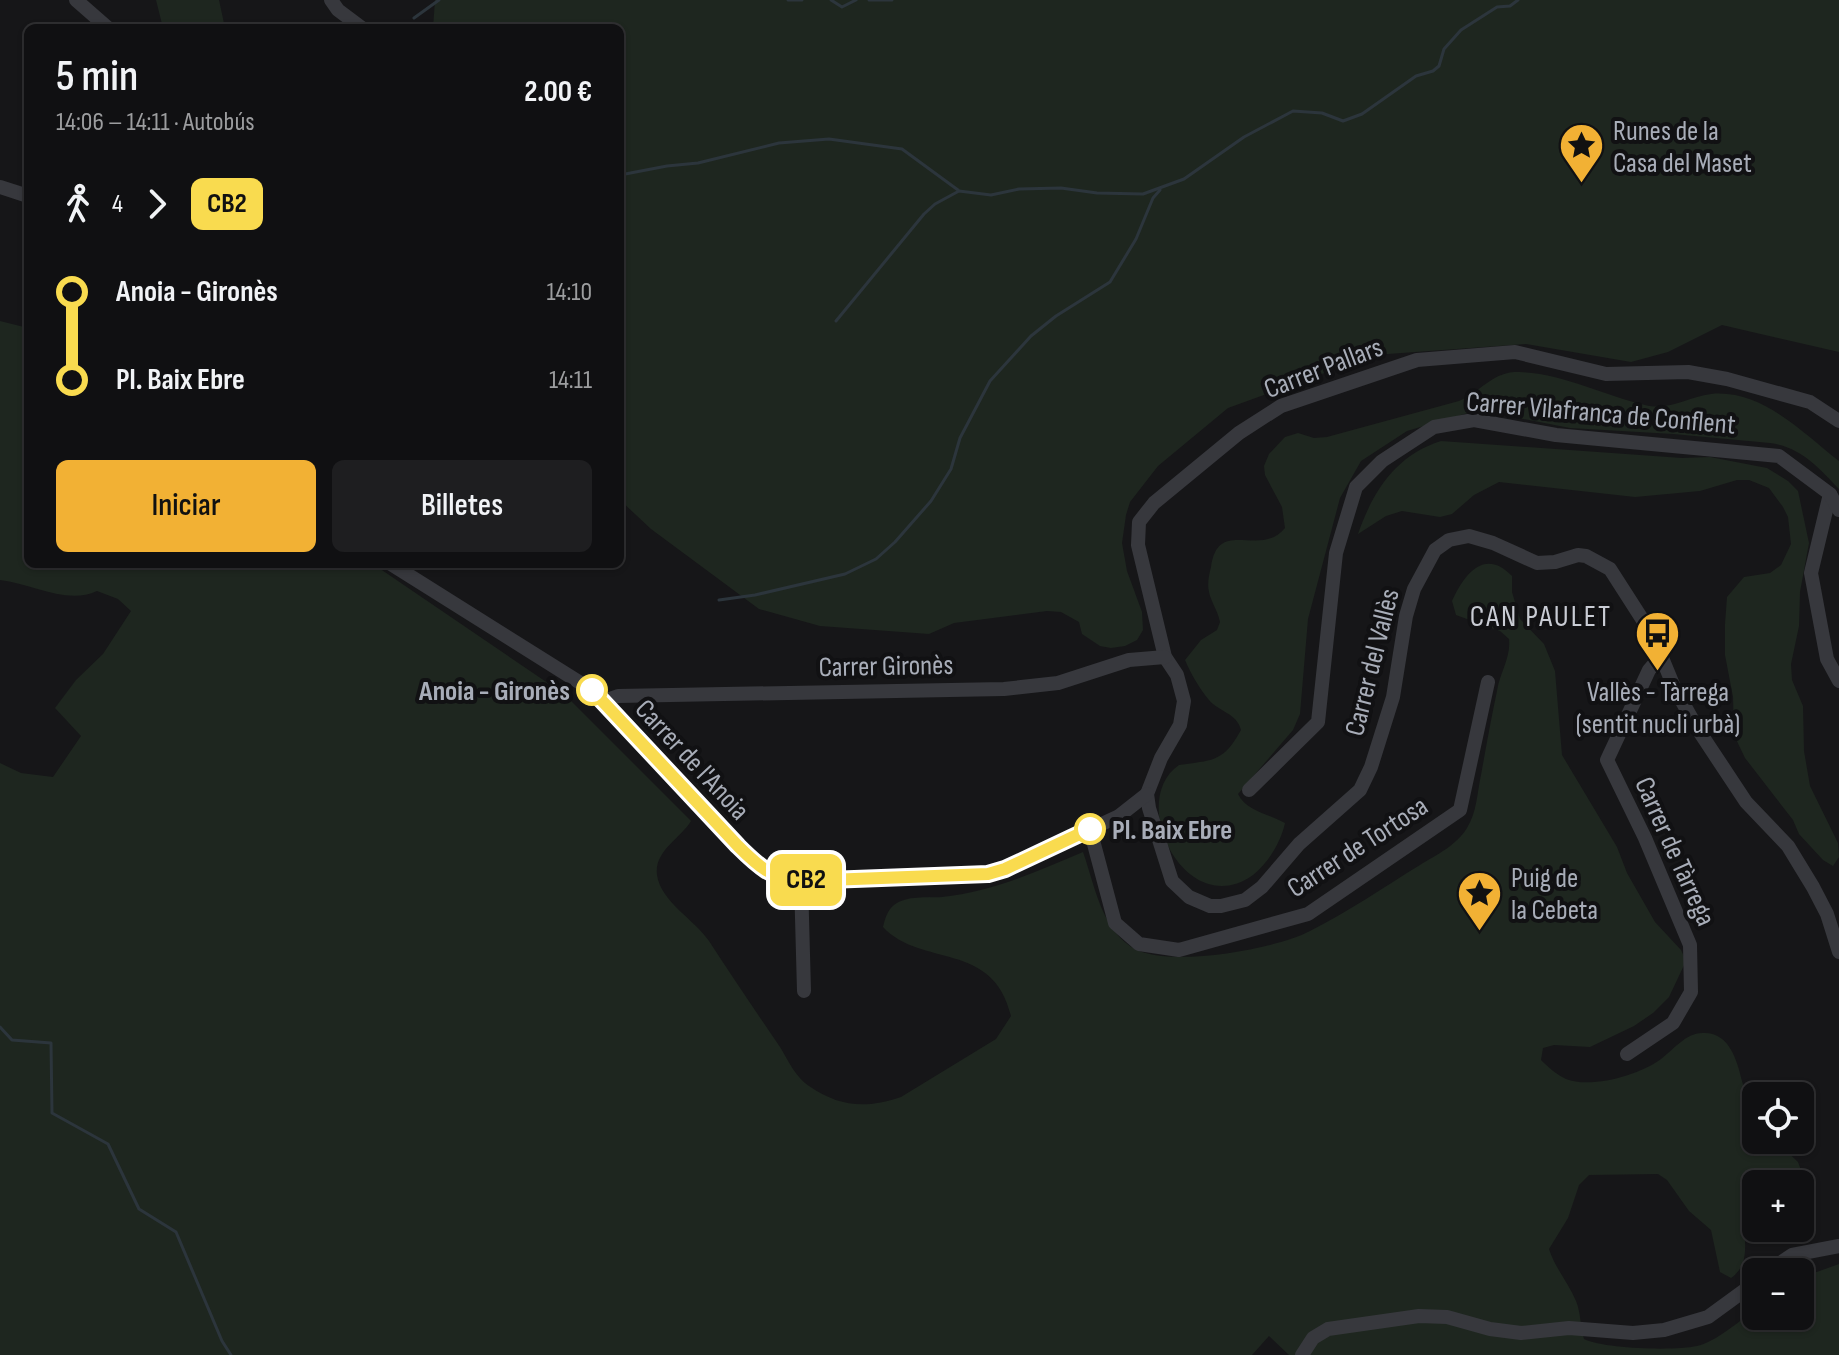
<!DOCTYPE html>
<html lang="es">
<head>
<meta charset="utf-8">
<style>
  body { margin:0; font-family:"Sofia Sans Condensed",sans-serif; background:#1e1e20; color:#f1f3f6; height:100vh; display:flex; flex-direction:column; font-size:30px; white-space:nowrap }
  * { box-sizing:border-box; margin:0 }
  p { font-size:26px; color:#9c9d9f }
  .icon { flex:none; width:44px; height:44px; fill:none; stroke:currentColor; stroke-width:2; stroke-linecap:round; stroke-linejoin:round }
  .map { position:relative; flex:1; overflow:hidden }
  .side { position:absolute; left:24px; top:24px; width:600px; height:544px; display:flex; flex-direction:column; background:#101012; border-radius:12px; box-shadow:0 2px 6px #0004,0 0 0 2px #303032 }
  .side>* { flex:none }
  .badge { padding:0 16px; border-radius:12px; font-size:28px; line-height:52px }
  .buttons { position:absolute; left:1742px; top:1082px; display:grid; gap:16px }
  .buttons a { display:grid; place-items:center; width:72px; height:72px; border-radius:12px; background:#101012; box-shadow:0 2px 6px #0004,0 0 0 2px #303032; font-size:40px }
  .map>.badge { position:absolute; translate:-50% -50%; box-shadow:0 0 0 4px #fff }
  .legs { display:flex; align-items:center; gap:12px; height:88px; padding:0 32px; font-size:26px }
  .legs p { margin-inline-start:auto }
  .summary { display:flex; align-items:center; justify-content:space-between; height:136px; padding:0 32px }
  h1 { font-size:44px; font-weight:600; line-height:60px }
  .action { display:flex; gap:16px; margin-top:auto; padding:16px 32px }
  .action a { flex:1; height:92px; border-radius:12px; background:#f2b134; color:#111; font-size:32px; font-weight:600; line-height:92px; text-align:center }
  .action a+a { background:#1e1e20; color:#f1f3f6 }
  ul { padding:0 32px; list-style:none }
  li { display:flex; align-items:center; gap:28px; height:88px; font-size:30px }
  li i { display:grid; place-items:center; width:12px; height:100%; margin:0 10px; background:currentColor }
  li i::after { content:''; width:20px; height:20px; margin:-10px; border:6px solid; border-radius:50%; background:#101012 }
  li p { margin-inline-start:auto }
  li:first-child i { background:linear-gradient(#0000 50%,currentColor 0) }
  li:last-child i { background:linear-gradient(currentColor 50%,#0000 0) }
  .map>svg:first-child { display:block }
</style>
</head>
<body>
<div class="map">
<svg width="1839" height="1355" viewBox="0 0 1839 1355">
  <rect width="100%" height="100%" fill="#161618"/>
  <!-- green -->
  <g fill="#1e261f">
    <polygon points="156,0 219,0 225,28 163,28"/>
    <polygon points="435,0 1839,0 1839,352 1722,325 1668,352 1631,362 1526,344 1374,355 1228,408 1158,466 1130,502 1126,515 1122,543 1127,571 1142,612 1143,630 1137,640 1125,646 1111,648 1100,646 1082,634 1079,622 1061,612 1047,611 954,623 929,634 820,626 759,609 651,529 620,500 620,28 433,28"/>
    <path d="M0 321 28 328V564H373L564 694 691 821C680 839 654 851 657 875 661 902 694 919 709 941 732 976 756 1012 780 1047 788 1060 796 1078 809 1086 840 1107 865 1109 901 1097L996 1039 1011 1016C993 940 921 968 883 927 885 919 887 911 894 905 907 895 927 898 942 897 992 892 1038 871 1083 852 1095 886 1102 933 1137 950 1173 967 1276 949 1310 931 1348 912 1384 887 1420 865 1436 855 1457 845 1467 828 1477 812 1477 793 1481 775 1486 747 1491 719 1497 691 1500 672 1511 658 1509 639L1500 631 1456 615 1452 601C1464 575 1484 547 1512 576V592L1520 619 1544 644 1555 671 1562 755 1617 847 1627 873 1655 922 1681 950 1686 961 1669 997 1653 1013 1634 1026 1590 1047 1554 1045 1543 1048 1541 1060C1548 1067 1557 1075 1566 1079 1591 1089 1640 1075 1661 1059 1673 1050 1686 1033 1702 1033 1729 1031 1737 1060 1742 1081 1745 1093 1752 1104 1755 1115 1758 1122 1756 1132 1756 1140H1775L1798 1162 1815 1208 1806 1200 1800 1184 1791 1181 1756 1184V1189C1728 1213 1762 1256 1731 1278L1720 1272 1711 1230 1689 1211 1667 1180 1658 1174 1589 1175 1579 1185 1568 1218 1549 1249C1555 1268 1568 1282 1576 1301 1581 1313 1580 1326 1584 1339 1604 1349 1675 1351 1697 1346 1718 1341 1738 1321 1756 1310V1316H1800V1278L1839 1264V1355H1289L1269 1336 1252 1355H0V763L21 773 53 777 81 736 55 708 76 680 103 654 131 611 118 599 97 591C67 605 33 584 0 580Z"/>
    <path d="M1514 372C1561 372 1601 395 1645 405 1669 411 1688 397 1711 394 1762 389 1803 433 1839 461V489C1819 468 1801 447 1770 443L1673 434 1570 428 1478 410 1407 431 1361 461 1340 498 1308 619 1300 714 1293 730 1238 794C1246 811 1269 814 1285 823 1281 842 1268 863 1253 875 1186 923 1126 801 1179 765 1212 760 1223 763 1241 730 1237 713 1219 712 1209 700 1199 688 1191 674 1185 660L1201 640 1217 630 1220 622C1218 611 1211 602 1209 592 1207 584 1209 575 1211 567 1218 516 1260 559 1285 528L1282 507 1265 475 1264 466 1269 454 1285 437 1298 433 1314 438 1327 437 1459 401C1480 392 1491 374 1514 372Z"/>
    <path d="M1441 441 1682 458 1710 457 1767 468 1788 481 1798 491 1809 543 1800 592 1799 626 1791 664 1792 680 1803 706 1804 751 1810 786 1838 843 1839 857 1833 866 1823 860 1799 834 1793 820 1745 758 1734 735 1733 697 1725 655V624L1727 597 1744 577 1770 573 1781 565 1791 544 1788 517 1783 507 1769 488 1749 480H1737L1700 491 1635 497 1499 482 1474 495 1452 514 1440 517 1402 511 1386 516 1358 534C1373 491 1396 455 1441 441Z"/>
  </g>
  <g fill="none" stroke-linecap="round" stroke-linejoin="round">
    <!-- stream -->
    <g stroke="#2c353c" stroke-width="3">
      <polyline points="788,0 802,0"/>
      <polyline points="831,0 842,7 856,0"/>
      <polyline points="869,0 892,0"/>
      <polyline points="414,18 439,0"/>
      <polyline points="620,175 667,166 698,163 779,143 829,139 902,149 958,190"/>
      <polyline points="836,321 924,214 935,204 959,191 991,195 1019,189 1061,188 1097,193 1143,194 1184,179 1244,137 1293,111 1322,113 1343,121 1362,114 1416,76 1433,71 1439,66 1444,49 1461,30 1497,7 1510,6 1518,0"/>
      <polyline points="719,600 755,595 845,574 876,559 895,542 931,501 951,469 960,438 990,381 1031,336 1056,316 1110,282 1136,239 1153,198 1160,190"/>
      <polyline points="0,1027 12,1040 51,1043 52,1113 108,1144 139,1209 176,1232 222,1341 231,1355"/>
    </g>
    <!-- minor -->
    <g stroke="#37383d" stroke-width="14">
      <polyline points="76,0 108,28"/>
      <polyline points="331,0 338,10 362,28"/>
      <polyline points="0,187 28,196"/>
      <polyline points="1839,421 1810,402 1727,379 1688,372 1606,374 1515,352 1417,360 1281,406 1239,433 1154,503 1139,522 1138,545 1165,657 1177,675 1184,701 1180,725 1161,758 1147,794 1149,808 1172,881 1189,897 1210,906 1221,906 1245,900 1262,887 1299,844 1360,790 1371,767 1393,697 1406,616 1414,589 1435,550 1449,540 1469,536 1493,543 1537,563 1555,562 1578,555 1586,556 1610,569 1653,636 1674,687 1697,728 1746,802 1788,846 1813,887 1827,914 1839,952"/>
      <polyline points="1830,494 1811,573 1827,659 1839,681"/>
      <polyline points="391,564 598,694 690,797 755,863 779,878 801,881 988,874 1005,869 1119,816 1147,794"/>
      <polyline points="604,701 618,696 1004,689 1058,683 1129,660 1165,657"/>
      <polyline points="1249,790 1318,722 1336,553 1356,487 1382,461 1434,427 1474,420 1556,435 1779,456 1830,494 1839,510"/>
      <polyline points="1090,829 1115,923 1139,944 1179,950 1308,914 1460,810 1488,682"/>
      <polyline points="801,881 804,991"/>
      <polyline points="1627,1054 1673,1023 1691,992 1690,945 1645,838 1607,760 1649,670 1662,655"/>
      <polyline points="1767,1272 1792,1255 1839,1246"/>
      <polyline points="1302,1355 1313,1338 1328,1329 1419,1316 1447,1317 1490,1329 1521,1333 1569,1328 1633,1333 1664,1330 1708,1317 1756,1282"/>
    </g>
  </g>
  <g fill="none" stroke-linecap="round" stroke-linejoin="round">
    <defs>
      <path id="line-1" d="M592 690 738 846C758 866 772 879 801 881L988 874 1005 869 1090 829"/>
    </defs>
    <!-- line-1 casing -->
    <use href="#line-1" stroke="#fff" stroke-width="18"/>
    <!-- line-1 -->
    <use href="#line-1" stroke="#f9db4f" stroke-width="12"/>
  </g>
  <!-- icons -->
  <defs>
    <symbol id="sight-pin" viewBox="-11 -11 22 30"><path d="M0 17L-7.5 6A9.5 9.5 0 1 1 7.5 6Z" fill="#f2b134" stroke="#111113"/><path d="M0-6L1.8-2.2L6-1.7L2.9 1.2L3.7 5.4L0 3.3L-3.7 5.4L-2.9 1.2L-6-1.7L-1.8-2.2Z" fill="#111"/></symbol>
    <symbol id="bus-pin" viewBox="-11 -11 22 30"><path d="M0 17L-7.5 6A9.5 9.5 0 1 1 7.5 6Z" fill="#f2b134" stroke="#111113"/><path d="M-5-6H5V4H4V6H2V4H-2V6H-4V4H-5ZM-3.5-4V0h7V-4ZM-3.5 1.2v1.5H-2V1.2ZM2 1.2v1.5H3.5V1.2Z" fill="#111"/></symbol>
  </defs>
  <g fill-rule="evenodd">
    <use href="#sight-pin" x="1556" y="120" width="51" height="69"/>
    <use href="#bus-pin" x="1632" y="608" width="51" height="69"/>
    <use href="#sight-pin" x="1454" y="868" width="51" height="69"/>
  </g>
  <!-- markers -->
  <g fill="#fff" stroke="#f9db4f" stroke-width="4">
    <circle cx="592" cy="690" r="14"/>
    <circle cx="1090" cy="829" r="14"/>
  </g>
  <g text-anchor="middle" stroke-width="8" stroke-linejoin="round" paint-order="stroke">
    <!-- poi labels -->
    <g font-size="28" fill="#a8adb8" stroke="#111113" text-anchor="start">
      <text x="1613" y="140">Runes de la<tspan x="1613" dy="32">Casa del Maset</tspan></text>
      <text x="1658" y="701" text-anchor="middle">Vallès - Tàrrega<tspan x="1658" dy="32">(sentit nucli urbà)</tspan></text>
      <text x="1511" y="887">Puig de<tspan x="1511" dy="32">la Cebeta</tspan></text>
    </g>
    <!-- street labels -->
    <g font-size="28" fill="#a8adb8" stroke="#111113">
      <text transform="translate(1323 367) rotate(-21)" y="10">Carrer Pallars</text>
      <text transform="translate(1601 412) rotate(5)" y="10">Carrer Vilafranca de Conflent</text>
      <text transform="translate(1371 662) rotate(-76)" y="10">Carrer del Vallès</text>
      <text transform="translate(886 665) rotate(-1)" y="10">Carrer Gironès</text>
      <text transform="translate(693 759) rotate(47)" y="10">Carrer de l'Anoia</text>
      <text transform="translate(1357 846) rotate(-33)" y="10">Carrer de Tortosa</text>
      <text transform="translate(1676 851) rotate(66)" y="10">Carrer de Tàrrega</text>
    </g>
    <!-- stop labels -->
    <g font-size="28" font-weight="bold" fill="#a8adb8" stroke="#111113" text-anchor="end">
      <text x="570" y="700">Anoia - Gironès</text>
      <text x="1112" y="839" text-anchor="start">Pl. Baix Ebre</text>
    </g>
    <!-- neighbourhood labels -->
    <g font-size="30" letter-spacing="2" fill="#c9ccd4" stroke="#111113">
      <text x="1541" y="626">CAN PAULET</text>
    </g>
  </g>
</svg>
<div class="buttons">
<a><svg class="icon" aria-label="locate" viewBox="0 0 24 24"><circle cx="12" cy="12" r="6"/><path d="M12 2v4M12 18v4M2 12h4M18 12h4"/></svg></a>
<a>+</a>
<a>−</a>
</div>
<b class="badge" style="left:806px;top:880px;background:#f9db4f;color:#111">CB2</b>
<section class="side">
<div class="summary"><div><h1>5 min</h1><p>14:06 – 14:11 · Autobús</p></div><b>2.00 €</b></div>
<div class="legs"><svg class="icon" aria-label="walk" viewBox="0 0 24 24"><circle cx="13" cy="4" r="2"/><path d="M13 8l-2 6 4 7M11 14l-3 7M7 12l3-4h3l4 4"/></svg>4<svg class="icon" aria-label="forward" viewBox="0 0 24 24"><path d="M9 5l7 7-7 7"/></svg><b class="badge" style="background:#f9db4f;color:#111">CB2</b></div>
<ul>
<li><i style="color:#f9db4f"></i><b>Anoia - Gironès</b><p>14:10</p></li>
<li><i style="color:#f9db4f"></i><b>Pl. Baix Ebre</b><p>14:11</p></li>
</ul>
<div class="action"><a>Iniciar</a><a>Billetes</a></div>
</section>
</div>
</body>
</html>
